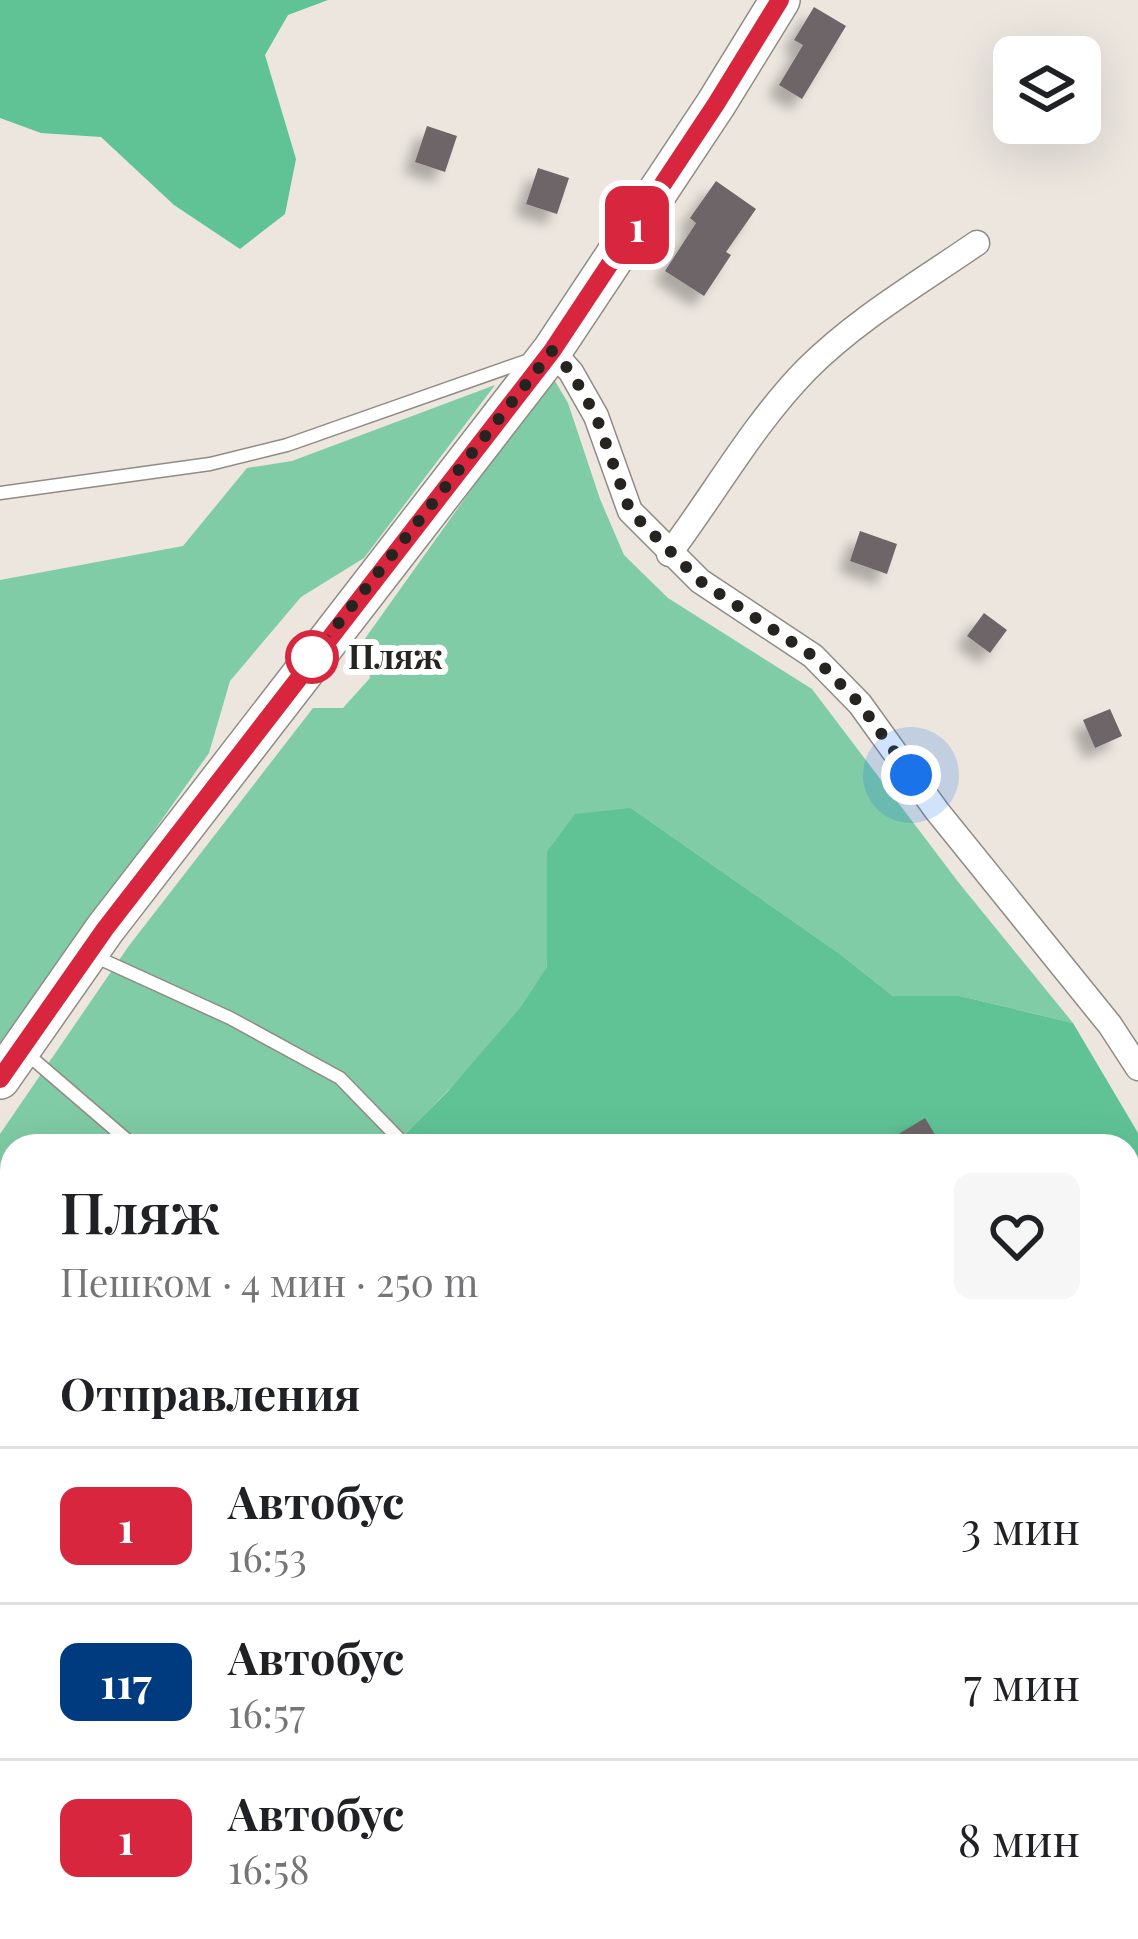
<!DOCTYPE html>
<html lang="ru">
<head>
<meta charset="utf-8">
<style>
  body { margin:0; font-family:"Playfair Display",serif; background:#f6f6f6; color:#202124; height:100vh; display:flex; flex-direction:column; font-size:45px; white-space:nowrap }
  * { box-sizing:border-box; margin:0 }
  p { font-size:39px; color:#757577 }
  .icon { flex:none; width:66px; height:66px; fill:none; stroke:currentColor; stroke-width:2; stroke-linecap:round; stroke-linejoin:round }
  .map { position:relative; flex:1; overflow:hidden }
  .details { position:absolute; left:0px; top:1134px; width:1140px; height:807px; display:flex; flex-direction:column; background:#fff; border-radius:36px 36px 0 0; box-shadow:0 12px 48px #0002 }
  .details>* { flex:none }
  .badge { padding:0 24px; border-radius:18px; font-size:42px; line-height:78px }
  .tools { position:absolute; left:993px; top:36px; display:grid; gap:24px }
  .tools a { display:grid; place-items:center; width:108px; height:108px; border-radius:18px; background:#fff; box-shadow:0 12px 48px #0002; font-size:60px }
  .you { position:absolute; width:60px; height:60px; margin:-30px; border:9px solid #fff; border-radius:50%; background:#1a73e8; box-shadow:0 0 0 18px #1a73e833 }
  .map>.badge { position:absolute; translate:-50% -50%; box-shadow:0 0 0 6px #fff }
  h2 { padding:0 60px; font-size:45px; line-height:108px }
  .round { display:grid; place-items:center; flex:none; width:126px; height:126px; border-radius:18px; background:#f6f6f6 }
  .overview { display:flex; align-items:center; justify-content:space-between; height:204px; padding:0 60px }
  h1 { font-size:57px; font-weight:600; line-height:90px }
  ul { padding:0; list-style:none }
  li { display:flex; align-items:center; gap:36px; height:156px; padding:0 60px; border-top:3px solid #e0e0e0 }
  li div { flex:1 }
  li b { display:block; font-size:45px }
  li em { font-style:normal }
  li .badge { min-width:132px; font-weight:700; text-align:center }
  .map>svg:first-child { display:block }
</style>
</head>
<body>
<div class="map">
<svg width="1138" height="1939" viewBox="0 0 1138 1939">
  <defs>
    <filter id="shadow"><feDropShadow dx="-11" dy="11" stdDeviation="6" flood-color="#0004"/></filter>
  </defs>
  <rect width="100%" height="100%" fill="#ece6df"/>
  <!-- green -->
  <g fill="#7fcca6">
    <path d="M552 376 568 403 600 499 624 555 668 598 812 689 959 883 1073 1023 960 996H893L840 954 631 808 547 852C547 887 554 929 548 963 541 1000 424 1115 393 1146H12V1198L0 1201V1134L128 947 313 708H343L370 678 364 640Z"/>
    <polygon points="495,385 364,558 301,597 230,681 209,753 0,1049 0,580 183,546 247,468 292,461"/>
  </g>
  <!-- forest -->
  <g fill="#5fc396">
    <polygon points="0,0 328,0 288,15 265,55 296,159 285,214 240,249 174,205 101,137 41,133 0,118"/>
    <polygon points="631,808 840,954 893,996 960,996 1073,1023 1138,1133 1138,1939 1060,1939 1059,1929 1128,1929 1128,1146 393,1146 448,1091 521,1007 547,967 547,852 575,814"/>
    <polygon points="12,1198 12,1419 0,1426 0,1201"/>
    <polygon points="0,1600 12,1616 12,1746 0,1756"/>
    <polygon points="359,1929 655,1929 645,1939 348,1939"/>
  </g>
  <!-- building -->
  <g fill="#6d6568" filter="url(#shadow)">
    <polygon points="814,7 846,26 802,99 779,85 803,45 794,40"/>
    <polygon points="427,126 457,136 445,172 415,162"/>
    <polygon points="538,168 569,178 557,214 526,204"/>
    <polygon points="716,181 756,209 726,252 731,255 704,296 665,271 696,223 690,218"/>
    <polygon points="860,531 897,544 887,574 850,561"/>
    <polygon points="984,613 1007,630 990,653 967,636"/>
    <polygon points="1110,709 1122,736 1095,748 1083,720"/>
    <polygon points="925,1118 942,1146 879,1146"/>
  </g>
  <g fill="none" stroke-linecap="round" stroke-linejoin="round">
    <defs>
      <g id="service">
        <polyline points="0,493 210,464 287,445 532,359"/>
        <polyline points="94,956 230,1018 340,1078 406,1146"/>
        <polyline points="26,1053 134,1146"/>
        <polyline points="1044,1929 1058,1939"/>
      </g>
      <g id="minor">
        <polyline points="552,351 571,372 596,416 630,511 700,581 813,656 860,704 937,811 1110,1025 1138,1068"/>
        <path d="M669 554C715 493 753 424 807 369 857 319 919 283 977 243"/>
        <polyline points="0,1528 12,1545"/>
        <polyline points="265,1929 276,1939"/>
        <polyline points="204,1939 206,1929"/>
      </g>
      <polyline id="primary" points="0,1079 105,929 552,351 716,104 780,0"/>
    </defs>
    <!-- service casing -->
    <use href="#service" stroke="#918b85" stroke-width="15"/>
    <!-- minor casing -->
    <use href="#minor" stroke="#918b85" stroke-width="27"/>
    <!-- primary casing -->
    <use href="#primary" stroke="#918b85" stroke-width="42"/>
    <!-- service -->
    <use href="#service" stroke="#fff" stroke-width="12"/>
    <!-- minor -->
    <use href="#minor" stroke="#fff" stroke-width="24"/>
    <!-- primary -->
    <use href="#primary" stroke="#fff" stroke-width="39"/>
  </g>
  <g fill="none" stroke-linecap="round" stroke-linejoin="round">
    <defs>
      <polyline id="line" points="0,1079 105,929 552,351 716,104 780,0"/>
    </defs>
    <!-- line casing -->
    <use href="#line" stroke="#fff" stroke-width="27"/>
    <!-- line -->
    <use href="#line" stroke="#d7263d" stroke-width="18"/>
    <!-- walk -->
    <polyline stroke="#262421" stroke-width="12" stroke-dasharray="0 21.6" points="312,657 552,351 571,372 596,416 630,511 700,581 813,656 860,704 911,775"/>
  </g>
  <!-- markers -->
  <circle fill="#fff" stroke="#d7263d" stroke-width="6" cx="312" cy="657" r="24"/>
  <g text-anchor="middle" stroke-width="12" stroke-linejoin="round" paint-order="stroke">
    <!-- stop labels -->
    <g font-size="33" font-weight="bold" fill="#262421" stroke="#fff" text-anchor="start">
      <text x="348" y="669">Пляж</text>
    </g>
  </g>
</svg>
<div class="tools">
<a><svg class="icon" aria-label="layers" viewBox="0 0 24 24"><path d="M12 4l9 5-9 5-9-5zM3 14l9 5 9-5"/></svg></a>
</div>
<div class="you" style="left:911px;top:775px"></div>
<b class="badge" style="left:637px;top:225px;background:#d7263d;color:#fff">1</b>
<section class="details">
<div class="overview"><div><h1>Пляж</h1><p>Пешком · 4 мин · 250 m</p></div><a class="round"><svg class="icon" aria-label="heart" viewBox="0 0 24 24"><path d="M12 20l-8-8c-3-5 5-10 8-4 3-6 11-1 8 4z"/></svg></a></div>
<h2>Отправления</h2>
<ul>
<li><span class="badge" style="background:#d7263d;color:#fff">1</span><div><b>Автобус</b><p>16:53</p></div><em>3 мин</em></li>
<li><span class="badge" style="background:#003b80;color:#fff">117</span><div><b>Автобус</b><p>16:57</p></div><em>7 мин</em></li>
<li><span class="badge" style="background:#d7263d;color:#fff">1</span><div><b>Автобус</b><p>16:58</p></div><em>8 мин</em></li>
</ul>
</section>
</div>
</body>
</html>
